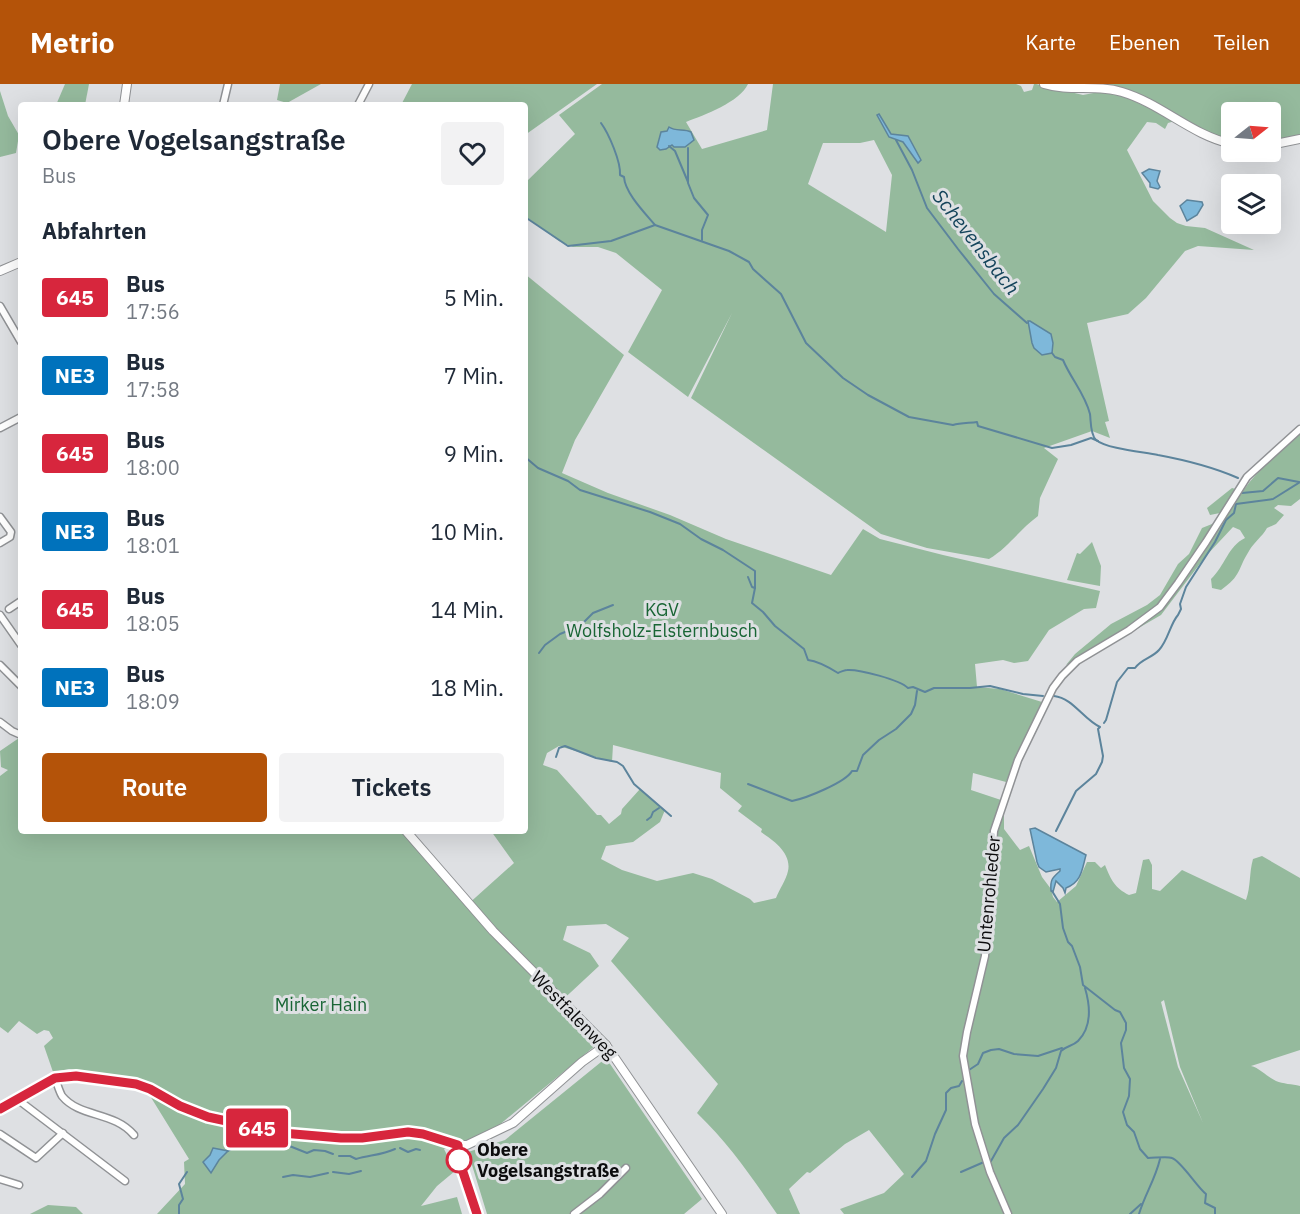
<!DOCTYPE html>
<html lang="de">
<head>
<meta charset="utf-8">
<style>
  body { margin:0; font-family:"IBM Plex Sans",sans-serif; background:#f2f2f3; color:#1f2937; height:100vh; display:flex; flex-direction:column; font-size:22px; white-space:nowrap }
  * { box-sizing:border-box; margin:0 }
  p { font-size:20px; color:#747a83 }
  .icon { flex:none; width:33px; height:33px; fill:none; stroke:currentColor; stroke-width:2; stroke-linecap:round; stroke-linejoin:round }
  .map { position:relative; flex:1; overflow:hidden }
  .panel { position:absolute; left:18px; top:18px; width:510px; height:732px; display:flex; flex-direction:column; background:#fff; border-radius:6px; box-shadow:0 6px 24px #0002 }
  .panel>* { flex:none }
  .badge { padding:0 12px; border-radius:4px; font-size:21px; line-height:39px }
  .needle { width:39px; rotate:73deg }
  .controls { position:absolute; left:1221px; top:18px; display:grid; gap:12px }
  .controls a { display:grid; place-items:center; width:60px; height:60px; border-radius:6px; background:#fff; box-shadow:0 6px 24px #0002; font-size:30px }
  .map>.badge { position:absolute; translate:-50% -50%; box-shadow:0 0 0 3px #fff }
  h2 { padding:0 24px; font-size:22px; line-height:54px }
  .round { display:grid; place-items:center; flex:none; width:63px; height:63px; border-radius:6px; background:#f2f2f3 }
  .overview { display:flex; align-items:center; justify-content:space-between; height:102px; padding:0 24px }
  h1 { font-size:28px; font-weight:600; line-height:45px }
  .action { display:flex; gap:12px; margin-top:auto; padding:12px 24px }
  .action a { flex:1; height:69px; border-radius:6px; background:#b45309; color:#fff; font-size:24px; font-weight:600; line-height:69px; text-align:center }
  .action a+a { background:#f2f2f3; color:#1f2937 }
  ul { padding:0; list-style:none }
  li { display:flex; align-items:center; gap:18px; height:78px; padding:0 24px }
  li div { flex:1 }
  li b { display:block; font-size:22px }
  li em { font-style:normal }
  li .badge { min-width:66px; font-weight:700; text-align:center }
  header { display:flex; align-items:center; gap:36px; box-sizing:border-box; height:84px; padding:0 30px; background:#b45309; color:#fff }
  header strong { font-size:28px }
  nav { display:flex; gap:33px; margin-inline-start:auto; font-size:21px }
  .map>svg:first-child { display:block }
</style>
</head>
<body>
<header>
<strong>Metrio</strong>
<nav><a>Karte</a><a>Ebenen</a><a>Teilen</a></nav>
</header>
<div class="map">
<svg width="1300" height="1130" viewBox="0 0 1300 1130">
  <rect width="100%" height="100%" fill="#dee0e3"/>
  <!-- green -->
  <g fill="#95ba9d" fill-rule="evenodd">
    <polygon points="65,0 89,0 85,21 56,21"/>
    <polygon points="280,0 321,0 287,19 277,16"/>
    <polygon points="412,0 597,0 525,51 525,21 401,21"/>
    <path d="M602 0H748C740 18 704 31 686 38L702 65 767 46 773 0H1016L1021 2 1024 8 1032 6 1034 0H1036L1083 11 1104 7 1124 12 1175 37 1168 39 1165 45 1156 39 1147 38 1127 66 1153 117 1170 134 1177 139 1186 142 1205 144 1254 166 1198 162 1185 167 1146 214 1128 230 1087 239 1109 337 1105 338 1110 354 1092 347 1044 364 1058 375 1040 414 1038 432C1020 445 1008 464 989 475L927 464 881 450 691 314 732 229 688 313 628 268 662 206 616 169 598 163H573L559 157 525 132V99L575 50 559 31ZM874 56 892 91 886 148 808 100 823 59H860Z"/>
    <path d="M1101 0H1300V52L1271 59 1270 28H1232L1231 57C1226 55 1219 55 1213 52 1175 37 1144 2 1101 0Z"/>
    <polygon points="0,7 8,32 19,51 16,69 0,73"/>
    <path d="M525 190 624 271 575 356 562 389 608 409 670 431 726 455 831 491 863 445 880 455 943 471 1100 507 1096 524 1084 525 1049 546 1028 577 1014 579 1003 576 975 580 977 603 1000 605 1042 618 1006 698 973 689 971 706 1001 716 990 746 981 876 964 949 969 948 988 875 996 784 997 747 1004 727V745L1020 766 1029 762 1042 793 1051 805 1053 813 1057 818 1076 802 1087 778H1095L1101 784 1105 781C1111 796 1115 804 1129 811L1136 809 1143 776 1149 775 1152 781V805L1160 807 1182 786 1246 816C1251 802 1249 789 1253 775L1262 772 1300 794V966L1251 982C1260 984 1267 993 1276 997 1283 1000 1292 1000 1300 1002V1130H844L840 1125 884 1109 904 1090 869 1046 845 1060 810 1089 807 1088 789 1105 800 1130H777C751 1092 730 1061 697 1029L718 1000 611 877 629 854 606 840 567 842 563 856 590 869 599 882 556 922 596 961 492 1047 444 1065 455 1087 437 1102 421 1122 457 1113 462 1130H157L185 1100 184 1078 189 1075 139 994 69 985 53 988 44 962 53 954 49 947 44 946 37 950 19 937 8 949 0 943V692L8 686 1 683 0 667 19 654H21V747H401L466 822 514 779 491 747H525ZM613 661 721 689 720 704 742 722 738 727 762 745 761 748C773 756 792 769 788 787 786 796 779 806 776 814L754 819 750 815 712 795 693 789 657 797 622 786 601 775 606 762 633 758 660 738 665 726 640 705 622 725 621 730 609 740 601 731H597L557 686 543 681 547 669 559 662 612 678ZM1164 916 1180 983 1203 1039 1178 983 1161 918ZM213 1064 217 1066H226L211 1088 203 1078 210 1071Z"/>
    <path d="M1300 348V415L1291 422 1278 421 1274 424 1284 431 1276 440 1267 444C1262 453 1254 458 1249 467 1237 486 1242 491 1221 506L1212 504 1211 495C1225 482 1228 462 1245 454L1240 446 1233 443 1205 473 1161 531 1130 549 1066 581 1075 570 1111 540 1147 521 1160 511 1178 480 1189 470 1202 444 1217 438 1220 429 1210 431 1207 424 1232 404 1243 407C1259 384 1280 367 1300 348Z"/>
    <polygon points="1092,458 1101,482 1100,502 1067,496 1077,469 1080,470"/>
    <polygon points="606,974 702,1115 684,1130 487,1130 468,1068 505,1056"/>
    <polygon points="48,1121 76,1123 83,1130 30,1130"/>
  </g>
  <!-- water -->
  <g fill="#7eb8da" stroke="#5c849c" stroke-width="1.5">
    <polygon points="879,30 891,50 908,52 921,76 918,79 903,58 889,53 877,31"/>
    <path d="M669 43C676 48 684 44 691 48L694 56 685 63H674L672 61 666 65 660 66 657 63 661 48 667 47Z"/>
    <polygon points="1149,85 1160,87 1157,97 1160,103 1158,105 1150,103 1150,99 1142,89"/>
    <polygon points="1187,116 1202,118 1203,121 1197,131 1187,137 1180,122"/>
    <polygon points="1028,237 1030,237 1051,250 1053,259 1052,269 1042,271 1034,264 1032,259"/>
    <path d="M1035 744 1086 771C1082 785 1082 798 1066 804L1065 809 1063 804 1056 797 1053 808 1051 807C1050 796 1052 794 1060 787V785L1046 788 1039 783 1037 778 1030 745Z"/>
    <polygon points="213,1064 228,1067 219,1076 211,1089 203,1078 210,1071"/>
  </g>
  <g fill="none" stroke-linecap="round" stroke-linejoin="round">
    <!-- stream -->
    <g stroke="#5c849c" stroke-width="2">
      <path d="M601 39C609 50 621 78 620 91L624 93C625 109 645 129 655 141"/>
      <polyline points="896,56 912,86 927,124 958,165 994,210 1027,239"/>
      <polyline points="669,62 675,67 688,98"/>
      <polyline points="688,64 688,99 694,114 708,131 702,146 702,156"/>
      <path d="M525 133 568 162 611 157 655 141 729 167 749 178 753 185 781 210 806 259 843 294 868 311 909 333 953 341C960 339 970 339 977 338L978 342 1052 364 1071 361 1091 354 1098 357"/>
      <path d="M1052 269 1055 273 1063 276C1071 295 1085 310 1090 330 1091 337 1090 350 1096 356 1107 365 1144 368 1158 371 1185 376 1213 383 1238 394"/>
      <path d="M525 373 538 384 568 397 580 406 650 428 680 440 701 455 723 466 755 487V504L752 519 763 528 775 542 804 565 808 576C817 577 830 584 838 589 839 588 846 586 847 586 859 585 900 596 908 604L913 603 925 608 934 604H970L990 602 1023 610 1043 612"/>
      <polyline points="1242,409 1263,407 1278,394 1299,398"/>
      <polyline points="748,493 752,503 755,504"/>
      <polyline points="539,569 545,561 560,550 580,542 593,529 613,521"/>
      <path d="M1054 612C1073 614 1083 635 1100 643L1098 645 1103 672 1102 678 1096 690 1076 707 1056 747"/>
      <path d="M1104 639 1106 636 1117 598 1128 584H1135C1141 575 1152 574 1159 566 1168 557 1170 540 1178 531L1181 525 1180 520 1186 503 1215 458 1226 436 1234 429 1236 420 1273 415 1300 398"/>
      <polyline points="556,673 559,664 565,662 596,674 617,678 623,682 634,700 671,732"/>
      <path d="M748 700 792 717C807 714 846 698 852 687H857L863 671 879 656 896 645 911 630 915 621 917 607"/>
      <polyline points="647,736 651,733 653,728 659,724"/>
      <path d="M1052 807 1060 820 1063 844 1068 858 1072 862 1080 883 1083 901 1115 926 1120 928 1126 939V946L1121 959 1124 984 1130 995 1129 1012 1123 1028 1127 1041 1134 1048 1140 1065 1148 1074C1155 1074 1167 1072 1172 1074 1181 1077 1197 1103 1206 1110L1205 1119 1215 1124V1130"/>
      <polyline points="969,986 978,980 983,969 991,966 999,965 1014,970 1038,972 1062,964"/>
      <polyline points="400,1064 408,1068 416,1065 420,1066"/>
      <polyline points="228,1067 245,1057 253,1056 282,1059 307,1069 314,1066 325,1067 333,1070"/>
      <path d="M339 1072H350L356 1075C370 1071 382 1071 395 1065"/>
      <path d="M991 1077 1004 1054 1018 1041 1043 1005 1056 984 1061 967C1066 962 1073 962 1078 957 1092 943 1090 921 1085 904"/>
      <polyline points="333,1088 349,1090 361,1087"/>
      <polyline points="961,1088 984,1078"/>
      <polyline points="283,1093 293,1091 310,1093 328,1089"/>
      <polyline points="912,1093 926,1077 935,1050 946,1026 946,1009 951,1004 959,1002 962,997"/>
      <polyline points="179,1130 179,1121 183,1115 179,1100 187,1088"/>
      <polyline points="1130,1130 1141,1120"/>
      <path d="M1139 1130C1145 1110 1155 1096 1160 1075"/>
    </g>
    <defs>
      <g id="minor">
        <polyline points="223,21 228,0"/>
        <polyline points="358,21 369,0"/>
        <polyline points="0,222 21,258"/>
        <polyline points="0,344 21,333"/>
        <polyline points="0,433 11,448 10,453 0,459"/>
        <polyline points="9,525 21,517"/>
        <polyline points="0,531 21,561"/>
        <polyline points="0,581 21,602"/>
        <polyline points="0,638 12,647 21,651"/>
        <path d="M55 994C57 999 59 1007 62 1012 80 1034 114 1027 134 1051"/>
        <polyline points="17,1015 125,1097"/>
        <polyline points="0,1050 36,1074 63,1049"/>
        <polyline points="458,1061 460,1079 477,1130"/>
        <polyline points="0,1095 19,1101"/>
        <polyline points="574,1130 600,1110 626,1084"/>
        <polyline points="1008,1130 990,1088 975,1040 963,972 967,948 985,872 994,747 1018,676 1053,604 1062,592 1077,577 1129,546 1160,523 1178,499 1206,458 1247,393 1300,345"/>
      </g>
      <g id="tertiary">
        <path d="M1044 0C1069 8 1097 0 1122 8 1162 20 1191 51 1232 60"/>
        <polyline points="124,21 127,0"/>
        <polyline points="1270,61 1300,55"/>
        <polyline points="0,187 21,178"/>
        <polyline points="406,747 493,847 606,961 722,1130"/>
        <polyline points="0,1025 55,994 76,992 137,1000 150,1005 180,1022 208,1033 282,1049 341,1055 362,1054 408,1049 423,1050 458,1061 467,1061 513,1039 582,978 606,961"/>
      </g>
    </defs>
    <!-- minor casing -->
    <use href="#minor" stroke="#909295" stroke-width="9"/>
    <!-- tertiary casing -->
    <use href="#tertiary" stroke="#909295" stroke-width="10"/>
    <!-- minor -->
    <use href="#minor" stroke="#fff" stroke-width="6"/>
    <!-- tertiary -->
    <use href="#tertiary" stroke="#fff" stroke-width="8"/>
  </g>
  <g fill="none" stroke-linecap="round" stroke-linejoin="round">
    <defs>
      <polyline id="line" points="0,1025 55,994 76,992 136,1000 150,1005 180,1022 208,1033 282,1049 341,1054 362,1054 408,1048 423,1050 458,1061 460,1079 477,1130"/>
    </defs>
    <!-- line casing -->
    <use href="#line" stroke="#fff" stroke-width="14"/>
    <!-- line -->
    <use href="#line" stroke="#d7263d" stroke-width="9"/>
  </g>
  <!-- markers -->
  <circle fill="#fff" stroke="#d7263d" stroke-width="3" cx="459" cy="1076" r="12"/>
  <g text-anchor="middle" stroke-width="6" stroke-linejoin="round" paint-order="stroke">
    <!-- park labels -->
    <g font-size="18" fill="#196535" stroke="#dee0e3">
      <text x="662" y="532">KGV<tspan x="662" dy="21">Wolfsholz-Elsternbusch</tspan></text>
      <text x="321" y="927">Mirker Hain</text>
    </g>
    <!-- street labels -->
    <g font-size="18" fill="#0c0c0d" stroke="#dee0e3">
      <text transform="translate(989 810) rotate(-85)" y="6">Untenrohleder</text>
      <text transform="translate(574 931) rotate(46)" y="6">Westfalenweg</text>
    </g>
    <!-- stop labels -->
    <g font-size="18" font-weight="bold" fill="#0c0c0d" stroke="#dee0e3" text-anchor="start">
      <text x="477" y="1072">Obere<tspan x="477" dy="21">Vogelsangstraße</tspan></text>
    </g>
    <!-- water labels -->
    <g font-size="20" font-style="italic" fill="#14445b" stroke="#dee0e3">
      <text transform="translate(976 158) rotate(52)" y="7">Schevensbach</text>
    </g>
  </g>
</svg>
<div class="controls">
<a><svg class="needle" viewBox="-14 -14 28 28"><path d="M0-13l5 13h-10z" fill="#e53935"/><path d="M0 13l5-13h-10z" fill="#747a83"/></svg></a>
<a><svg class="icon" aria-label="layers" viewBox="0 0 24 24"><path d="M12 4l9 5-9 5-9-5zM3 14l9 5 9-5"/></svg></a>
</div>
<b class="badge" style="left:257px;top:1044px;background:#d7263d;color:#fff">645</b>
<section class="panel">
<div class="overview"><div><h1>Obere Vogelsangstraße</h1><p>Bus</p></div><a class="round"><svg class="icon" aria-label="heart" viewBox="0 0 24 24"><path d="M12 20l-8-8c-3-5 5-10 8-4 3-6 11-1 8 4z"/></svg></a></div>
<h2>Abfahrten</h2>
<ul>
<li><span class="badge" style="background:#d7263d;color:#fff">645</span><div><b>Bus</b><p>17:56</p></div><em>5 Min.</em></li>
<li><span class="badge" style="background:#0072bc;color:#fff">NE3</span><div><b>Bus</b><p>17:58</p></div><em>7 Min.</em></li>
<li><span class="badge" style="background:#d7263d;color:#fff">645</span><div><b>Bus</b><p>18:00</p></div><em>9 Min.</em></li>
<li><span class="badge" style="background:#0072bc;color:#fff">NE3</span><div><b>Bus</b><p>18:01</p></div><em>10 Min.</em></li>
<li><span class="badge" style="background:#d7263d;color:#fff">645</span><div><b>Bus</b><p>18:05</p></div><em>14 Min.</em></li>
<li><span class="badge" style="background:#0072bc;color:#fff">NE3</span><div><b>Bus</b><p>18:09</p></div><em>18 Min.</em></li>
</ul>
<div class="action"><a>Route</a><a>Tickets</a></div>
</section>
</div>
</body>
</html>
